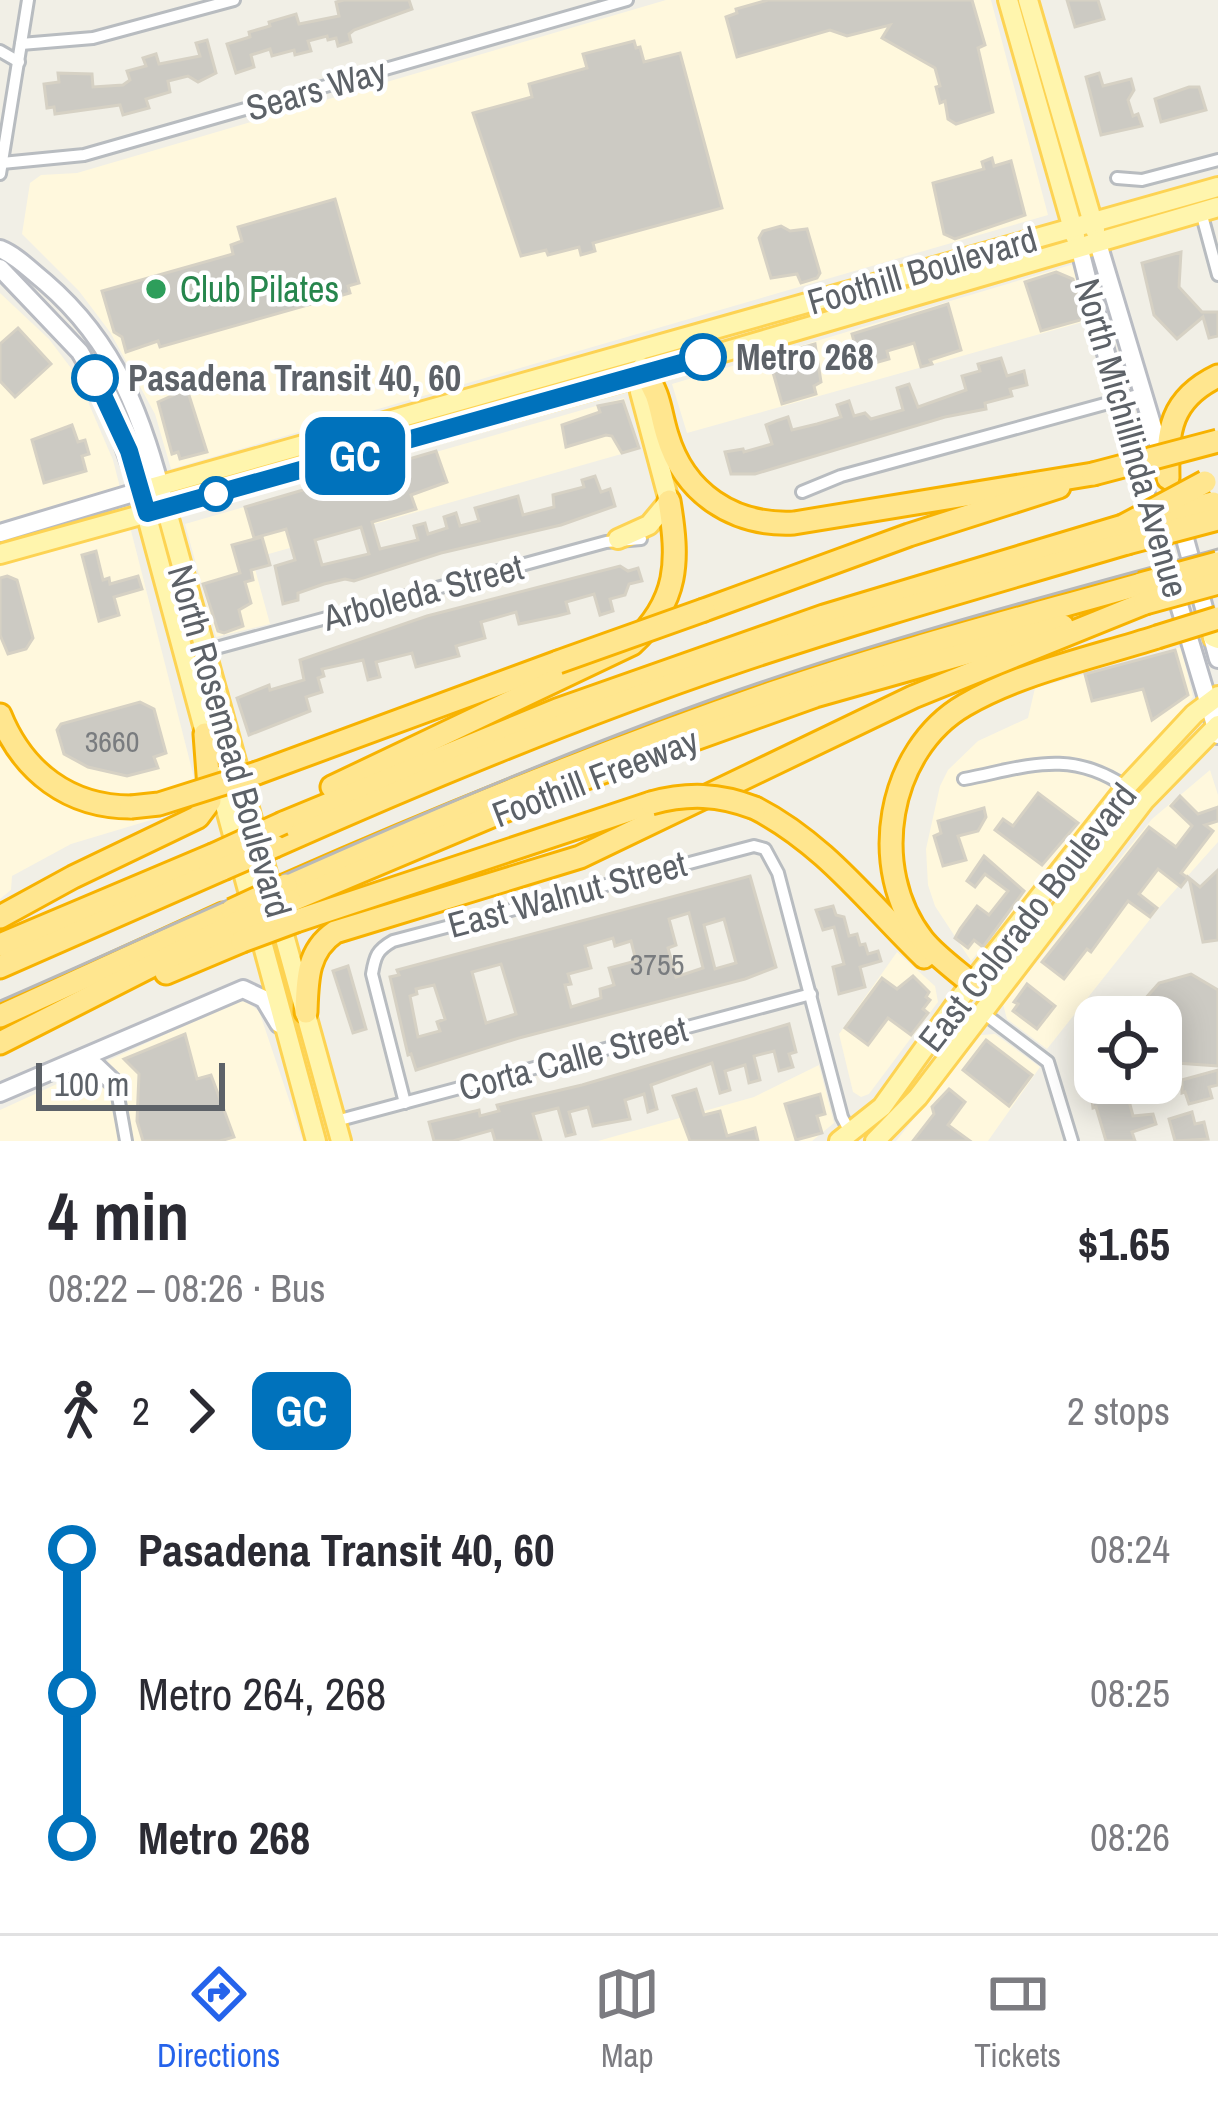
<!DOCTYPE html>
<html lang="en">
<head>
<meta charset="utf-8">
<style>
  body { margin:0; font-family:"Archivo Narrow",sans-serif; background:#f7f7f7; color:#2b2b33; height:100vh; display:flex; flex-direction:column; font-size:45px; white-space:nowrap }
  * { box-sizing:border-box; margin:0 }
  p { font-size:39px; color:#7c7c81 }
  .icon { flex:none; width:66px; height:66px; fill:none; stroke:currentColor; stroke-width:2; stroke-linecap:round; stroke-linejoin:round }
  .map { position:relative; height:1141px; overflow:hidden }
  .panel { display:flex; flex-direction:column; background:#fff; flex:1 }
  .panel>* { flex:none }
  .badge { padding:0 24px; border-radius:18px; font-size:42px; line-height:78px }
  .buttons { position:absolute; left:1074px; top:996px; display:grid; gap:24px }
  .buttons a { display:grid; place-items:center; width:108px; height:108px; border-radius:24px; background:#fff; box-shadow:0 6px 30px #0003; font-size:60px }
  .scale { position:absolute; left:36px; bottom:30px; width:189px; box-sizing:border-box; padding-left:12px; border:6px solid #5d6268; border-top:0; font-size:33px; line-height:42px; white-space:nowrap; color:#5d6268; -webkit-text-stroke:9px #fff; paint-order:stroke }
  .map>.badge { position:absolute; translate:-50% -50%; box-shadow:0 0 0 6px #fff }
  .legs { display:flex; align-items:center; gap:18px; height:132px; padding:0 48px; font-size:39px }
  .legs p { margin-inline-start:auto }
  .overview { display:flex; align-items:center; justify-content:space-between; height:204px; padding:0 48px }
  h1 { font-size:66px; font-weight:700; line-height:90px }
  ul { padding:0 48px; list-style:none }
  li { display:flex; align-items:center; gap:42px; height:144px; font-size:45px }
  li i { display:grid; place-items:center; width:18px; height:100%; margin:0 15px; background:currentColor }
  li i::after { content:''; width:30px; height:30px; margin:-15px; border:9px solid; border-radius:50%; background:#fff }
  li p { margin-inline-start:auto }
  li:first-child i { background:linear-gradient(#0000 50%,currentColor 0) }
  li:last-child i { background:linear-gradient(currentColor 50%,#0000 0) }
  .dock { display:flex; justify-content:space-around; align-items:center; height:168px; border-top:3px solid #e1e1e2; background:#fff; font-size:33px; color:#7c7c81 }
  .dock a { display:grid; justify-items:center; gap:6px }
  .dock .selected { color:#2563eb }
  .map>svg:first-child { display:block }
</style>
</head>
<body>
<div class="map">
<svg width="1218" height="1141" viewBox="0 0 1218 1141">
  <rect width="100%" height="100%" fill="#f1efe6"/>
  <!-- commercial -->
  <g fill="#fff8dd">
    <polygon points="666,0 991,0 1048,215 171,469 155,414 110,332 79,291 22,234 30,183 41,175 77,173"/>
    <polygon points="1074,264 1090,320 687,433 672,384"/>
    <polygon points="0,293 49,339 77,376 113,460 201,805 71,844 12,876 11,890 0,899"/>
    <polygon points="624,398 639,449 265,555 255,569 270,624 216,637 185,524"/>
    <polygon points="1181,647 1193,697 971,961 935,906 928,885 926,849 940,786 948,770 978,741 1028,718 1035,688"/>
    <polygon points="1210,770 1218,795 1218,842 1159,908 1047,1049 1007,1019 1003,1004 1152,819"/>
    <polygon points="897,952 935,986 938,1002 869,1094 861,1097 853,1092 839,1034"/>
    <polygon points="245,1001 259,1011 303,1141 0,1141 0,1110 234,1003"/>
    <polygon points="995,1034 1040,1067 988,1141 896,1141 981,1035"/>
    <polygon points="819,1065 834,1123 812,1141 598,1141 754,1097"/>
  </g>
  <!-- building -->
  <g fill="#cccac3" stroke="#d6d1c4" stroke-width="3" fill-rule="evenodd">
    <polygon points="344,0 409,0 412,9 354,30 349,34 351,42 338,46 336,38 328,40 327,36 308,41 311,51 295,55 294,50 272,56 270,49 251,55 254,67 236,73 227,44 250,37 249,32 270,26 269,22 296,14 299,24 339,16 336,2"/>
    <polygon points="768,0 972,0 985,45 978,48 993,112 956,124 948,119 945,101 940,103 936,87 940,86 935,68 882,38 890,25 847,36 830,30 737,57 726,17 737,13 736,9"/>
    <polygon points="1067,0 1098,0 1104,19 1075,27"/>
    <polygon points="207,40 216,73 198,82 188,76 168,81 170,92 146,99 149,108 123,115 120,105 55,114 54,107 47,108 44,84 59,82 58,73 92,74 93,87 123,85 130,80 127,71 146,66 143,58 156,54 159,64 200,56 196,43"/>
    <polygon points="634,41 636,48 640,47 644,62 680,53 722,208 593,243 595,251 581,255 579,247 548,255 546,250 521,256 473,113 532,97 529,84 587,68 583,54"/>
    <polygon points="1099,73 1103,86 1131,79 1134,90 1128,100 1133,116 1138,114 1142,126 1101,135 1086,77"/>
    <polygon points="1189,87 1199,87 1206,110 1161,122 1155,99"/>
    <polygon points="992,158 994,166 1011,161 1025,215 955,239 944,234 933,183 984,169 982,162"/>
    <polygon points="335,199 359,283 348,286 350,293 160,347 158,341 126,352 122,337 114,332 102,291 233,254 231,245 242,241 238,227"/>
    <polygon points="781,226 790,231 807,229 820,273 817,278 801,283 797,274 771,278 759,238 763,231"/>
    <polygon points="1181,252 1179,287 1202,312 1218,312 1218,336 1209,338 1203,317 1177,339 1154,315 1142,263"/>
    <polygon points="1056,272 1073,279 1084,319 1041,331 1025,282"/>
    <polygon points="948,304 961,350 930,360 932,364 921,367 914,343 887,351 889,359 861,367 852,334"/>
    <polygon points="18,328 51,364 15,397 0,381 0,344"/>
    <polygon points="815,344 821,382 814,386 816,394 782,404 770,362 801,354 800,348"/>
    <polygon points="1001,358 1007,376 1024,371 1027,385 1010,389 1012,396 985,403 986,409 945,417 755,474 731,474 725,452 743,449 744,452 772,444 766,425 776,421 788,417 792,430 817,424 841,417 837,405 849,401 854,416 865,413 871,419 903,410 897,388 909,384 918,407 966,390 962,376 980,371 978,364"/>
    <polygon points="187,389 207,452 180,459 178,452 172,454 158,402"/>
    <polygon points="623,401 639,448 622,453 612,436 606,435 566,447 562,425 600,412 598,406"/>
    <polygon points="72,425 78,442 85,440 89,454 82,456 86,471 44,483 32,440"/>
    <path d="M436 451 447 482 411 495 416 509 372 522 380 549 418 540 414 526 425 523 428 534 447 528 444 517 456 513 460 526 479 521 475 508 518 496 523 515 554 507 553 495 584 487 582 480 595 476 601 492 610 489 615 506 561 525 441 553 354 581 345 579 324 584 298 593V600L283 604 275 566 295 560 286 529 254 538 245 507ZM361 527 369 554 322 565 315 540Z"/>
    <polygon points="262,537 270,565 251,570 253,580 245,582 251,603 239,610 243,626 224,633 218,631 203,584 240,573 232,545"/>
    <polygon points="96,551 103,580 109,578 110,584 138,576 142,589 114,597 119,615 99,621 82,555"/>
    <polygon points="620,566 628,571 638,568 642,581 629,584 625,595 610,599 613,611 600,615 594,594 566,602 569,613 557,616 519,624 516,612 481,622 485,638 456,646 459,656 416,667 412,653 376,662 380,677 368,680 363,660 322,669 324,676 318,678 322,692 306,697 310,711 249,735 237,698 269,685 270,690 304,680 300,660 427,616"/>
    <polygon points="7,576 17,580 33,638 26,649 8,654 0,635 0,578"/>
    <polygon points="1175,650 1188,695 1152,720 1143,689 1092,701 1085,674"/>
    <polygon points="140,702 154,709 166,753 154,757 158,768 127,776 88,767 64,754 57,730 61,724"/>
    <polygon points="1038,793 1078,823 1042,865 995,830 1003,819 1013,826"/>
    <polygon points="1180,796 1198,814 1218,807 1218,821 1205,825 1213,831 1181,873 1188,878 1181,887 1158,869 1139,894 1157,908 1150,917 1128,901 1091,952 1087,949 1064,979 1042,962 1149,827 1176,847 1192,826 1171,806"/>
    <polygon points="984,808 986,817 978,831 958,836 966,860 943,866 934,836 941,833 938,821"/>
    <polygon points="984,856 1024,891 983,947 974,940 968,948 955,938 960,929 977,906 989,915 1008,891 985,874 975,887 967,881"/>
    <polygon points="1218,870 1218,940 1203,942 1189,878 1200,887"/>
    <path d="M750 876 776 967 745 979 519 1038 416 1070 411 1054 408 1055 390 977 399 975 397 970ZM689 913 703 968 676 977 668 948 676 945 669 919ZM724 919 736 963 715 969 704 925ZM613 938 615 946 631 941 636 961 609 968 614 985 600 989 601 998 571 1007 565 985 571 984 568 974 591 968 585 946ZM501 964 516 1014 486 1023 472 972ZM434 985 445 1019 437 1022 440 1031 418 1037 410 996 417 994 416 989Z"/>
    <polygon points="833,906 836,915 844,917 849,936 857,934 860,945 865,944 868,954 878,951 881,961 860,967 865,987 839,994 833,967 844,964 834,927 823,930 816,910"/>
    <polygon points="348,966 366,1029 353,1033 333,971"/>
    <polygon points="1191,974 1218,990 1218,1066 1176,1063 1161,1056 1161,1017 1140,1017 1144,1000 1159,983"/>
    <polygon points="913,976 929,992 926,997 930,1000 923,1009 928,1013 911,1035 888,1018 868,1045 845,1028 882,978 897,989"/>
    <polygon points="1027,984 1055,1006 1037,1029 1013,1011 1018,1004 1014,1002"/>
    <polygon points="789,1024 796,1052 789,1054 793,1067 779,1071 774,1051 754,1056 760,1080 749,1083 745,1065 725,1071 730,1090 720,1093 712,1063 651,1085 657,1109 648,1112 644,1094 625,1100 630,1119 593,1126 588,1107 569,1112 575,1134 566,1136 558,1108 533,1114 541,1141 495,1141 492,1130 453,1141 434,1141 429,1122 479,1110 480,1116 499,1111 497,1105 582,1085"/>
    <polygon points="1095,1031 1095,1086 1132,1083 1135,1096 1128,1097 1133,1116 1153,1114 1156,1124 1132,1132 1135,1141 1106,1141 1096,1107 1093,1108 1091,1093 1079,1068 1094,1061 1082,1037"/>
    <polygon points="185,1034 197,1079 211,1075 234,1137 220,1141 143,1141 137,1121 139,1074 124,1059"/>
    <polygon points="986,1040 1032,1075 1009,1106 963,1070"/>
    <polygon points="1218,1070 1218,1085 1209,1087 1212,1098 1189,1104 1185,1092 1182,1093 1182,1080"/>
    <polygon points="696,1089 704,1115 720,1111 727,1136 755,1128 758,1141 690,1141 673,1096"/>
    <polygon points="949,1089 965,1102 948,1125 970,1141 913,1141 934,1114 932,1107"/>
    <polygon points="820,1094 825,1114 817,1116 822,1133 796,1140 785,1104"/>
    <polygon points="1192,1112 1195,1124 1204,1122 1208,1139 1175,1141 1169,1119"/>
  </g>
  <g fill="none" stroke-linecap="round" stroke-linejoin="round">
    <defs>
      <g id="street">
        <polyline points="21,44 93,38 234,0"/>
        <polyline points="0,51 19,62"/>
        <polyline points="2,163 84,155 627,0"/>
        <polyline points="0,174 28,0"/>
        <polyline points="1117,178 1142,180 1218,160"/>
        <polyline points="1201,212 1218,275"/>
        <polyline points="802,492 841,476 1145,393"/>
        <polyline points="205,651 606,542 641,539"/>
        <path d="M964 779C1027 767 1069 748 1126 787"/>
        <polyline points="982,1012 1048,1062 1072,1141"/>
        <polyline points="116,1085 126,1141"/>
        <path d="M405 1103 372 974C375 956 377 950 393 941L754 846 765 849 778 873 842 1117 850 1132"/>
        <polyline points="336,1121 811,994"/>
      </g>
      <g id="secondary">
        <polyline points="1097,240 1164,464"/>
        <polyline points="1079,246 1118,401 1218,735"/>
        <path d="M0 249C17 256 30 270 45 282 118 345 142 417 166 508"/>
        <polyline points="0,268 80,352 107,399 140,491 0,533"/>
        <polyline points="1179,517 1218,659"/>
        <polyline points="75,1062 96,1066 116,1085"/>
        <polyline points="0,1093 243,989 264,999 279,1024"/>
      </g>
      <g id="primary">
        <polyline points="1008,0 1075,236"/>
        <polyline points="1028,0 1095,230"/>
        <polyline points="166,508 341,1141"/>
        <polyline points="618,539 649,525 669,501 640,392 642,367"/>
        <polyline points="0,554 645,375 1218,207"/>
        <polyline points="1213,637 1218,639"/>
        <polyline points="208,744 140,491 1218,187"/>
        <polyline points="217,776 316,1141"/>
        <polyline points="839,1141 882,1107 963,994 1126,787 1194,714 1218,696"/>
        <polyline points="875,1141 918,1097 1144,801 1218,725"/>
      </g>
      <g id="highway">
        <path d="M645 375C660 393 660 413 667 435 684 493 733 526 794 523L1093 474"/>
        <path d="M1168 478C1167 431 1170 399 1218 376"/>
        <polyline points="704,610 909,535 1059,487"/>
        <path d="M0 715C23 772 69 807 131 807"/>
        <polyline points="257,773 558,662"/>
        <path d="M332 787 632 644C679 601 679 561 669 501"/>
        <path d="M755 808C824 843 870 905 924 957"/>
        <polyline points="283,823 557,710 824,616 1123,526"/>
        <path d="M275 846C425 779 577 716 733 663 863 619 995 582 1127 543"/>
        <path d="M286 885C445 815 607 750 771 693 893 651 1017 619 1141 584"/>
        <polyline points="290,901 561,787 815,696 1063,626"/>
        <polyline points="0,917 73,877 198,817 210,801 205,734"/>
        <polyline points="296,921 651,803"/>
        <polyline points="0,945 213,855"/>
        <polyline points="0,967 223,869"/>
        <polyline points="166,973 242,941"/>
        <path d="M971 983C956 970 936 956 923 940 867 869 887 750 965 705 1022 672 1095 657 1157 637"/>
        <path d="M306 1012C307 980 307 951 335 932L580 857 913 697 1145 603"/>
        <polyline points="0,1016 223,914"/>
        <polyline points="0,1043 236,923"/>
      </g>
    </defs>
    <!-- street casing -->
    <use href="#street" stroke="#b8bcc0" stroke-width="16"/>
    <!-- secondary casing -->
    <use href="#secondary" stroke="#b9bcc3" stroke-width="22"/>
    <!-- primary casing -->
    <use href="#primary" stroke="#fdd353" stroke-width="24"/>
    <!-- highway casing -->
    <use href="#highway" stroke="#f7b200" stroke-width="27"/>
    <!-- street -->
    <use href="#street" stroke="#fff" stroke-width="10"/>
    <!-- secondary -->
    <use href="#secondary" stroke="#fff" stroke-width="16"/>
    <!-- primary -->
    <use href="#primary" stroke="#fff5ad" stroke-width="18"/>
    <!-- highway -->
    <use href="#highway" stroke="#ffe68f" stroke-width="21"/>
    <!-- tram -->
    <path stroke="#b7b8b9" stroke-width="3" d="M0 1001C245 894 485 779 738 690 896 635 1057 593 1218 549"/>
    <defs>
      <g id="highway-bridge">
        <polyline points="1093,474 1218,441"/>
        <polyline points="1158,517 1213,503"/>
        <polyline points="1123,526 1205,482"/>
        <polyline points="1127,543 1218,519"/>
        <polyline points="1141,584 1218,563"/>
        <polyline points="1145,603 1218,583"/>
        <polyline points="1157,637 1218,618"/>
        <polyline points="558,662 704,610"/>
        <path d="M651 803C688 793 719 794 755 808"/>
        <polyline points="131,807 159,804 257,773"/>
        <polyline points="213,855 283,823"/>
        <polyline points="223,869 275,846"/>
        <polyline points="232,910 286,885"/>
        <polyline points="236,923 290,901"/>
        <polyline points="242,941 296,921"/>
      </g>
    </defs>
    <!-- highway-bridge casing -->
    <use href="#highway-bridge" stroke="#f7b200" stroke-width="27" stroke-linecap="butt"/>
    <!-- highway-bridge -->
    <use href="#highway-bridge" stroke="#ffe68f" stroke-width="21"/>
  </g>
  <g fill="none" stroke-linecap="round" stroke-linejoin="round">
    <defs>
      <polyline id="line-1" points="95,378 129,451 147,513 703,357"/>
    </defs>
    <!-- line-1 casing -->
    <use href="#line-1" stroke="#fff" stroke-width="27"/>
    <!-- line-1 -->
    <use href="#line-1" stroke="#0072bc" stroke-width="18"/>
  </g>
  <!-- markers -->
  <circle fill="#2e9e5b" stroke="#fff" stroke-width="4.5" cx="156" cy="289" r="12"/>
  <g fill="#fff" stroke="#0072bc" stroke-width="6">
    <circle cx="703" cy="357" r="21"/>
    <circle cx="95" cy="378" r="21"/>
    <circle cx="216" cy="494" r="15"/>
  </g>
  <g text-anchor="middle" stroke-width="9" stroke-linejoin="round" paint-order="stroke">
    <!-- number labels -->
    <g font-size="30" fill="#797c7f">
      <text x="112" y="752">3660</text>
      <text x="657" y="975">3755</text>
    </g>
    <!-- street labels -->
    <g font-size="36" fill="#5d6268" stroke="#fff">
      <text transform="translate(316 89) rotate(-16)" y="13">Sears Way</text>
      <text transform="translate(922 270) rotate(-16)" y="13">Foothill Boulevard</text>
      <text transform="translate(1132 438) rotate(74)" y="13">North Michillinda Avenue</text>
      <text transform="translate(423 592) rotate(-15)" y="13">Arboleda Street</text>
      <text transform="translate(230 741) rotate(74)" y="13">North Rosemead Boulevard</text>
      <text transform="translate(595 777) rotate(-21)" y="13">Foothill Freeway</text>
      <text transform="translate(567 894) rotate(-15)" y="13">East Walnut Street</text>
      <text transform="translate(1027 917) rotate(-52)" y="13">East Colorado Boulevard</text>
      <text transform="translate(573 1058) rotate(-15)" y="13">Corta Calle Street</text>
    </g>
    <!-- leisure labels -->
    <g font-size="36" fill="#27864d" stroke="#fff" text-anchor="start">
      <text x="180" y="302">Club Pilates</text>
    </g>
    <!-- stop labels -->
    <g font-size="36" font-weight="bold" fill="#5d6268" stroke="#fff" text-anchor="start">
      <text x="736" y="370">Metro 268</text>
      <text x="128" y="391">Pasadena Transit 40, 60</text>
    </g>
  </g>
</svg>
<div class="buttons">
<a><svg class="icon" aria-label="locate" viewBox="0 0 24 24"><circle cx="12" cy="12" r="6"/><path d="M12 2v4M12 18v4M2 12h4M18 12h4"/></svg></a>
</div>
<div class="scale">100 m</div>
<b class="badge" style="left:355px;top:456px;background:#0072bc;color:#fff">GC</b>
</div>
<section class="panel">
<div class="overview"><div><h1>4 min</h1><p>08:22 – 08:26 · Bus</p></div><b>$1.65</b></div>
<div class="legs"><svg class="icon" aria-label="walk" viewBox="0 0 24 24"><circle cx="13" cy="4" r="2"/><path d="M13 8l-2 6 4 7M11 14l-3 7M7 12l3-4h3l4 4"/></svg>2<svg class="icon" aria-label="forward" viewBox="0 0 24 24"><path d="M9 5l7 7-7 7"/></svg><b class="badge" style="background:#0072bc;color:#fff">GC</b><p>2 stops</p></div>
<ul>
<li><i style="color:#0072bc"></i><b>Pasadena Transit 40, 60</b><p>08:24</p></li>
<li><i style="color:#0072bc"></i><span>Metro 264, 268</span><p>08:25</p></li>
<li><i style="color:#0072bc"></i><b>Metro 268</b><p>08:26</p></li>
</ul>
</section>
<nav class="dock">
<a class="selected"><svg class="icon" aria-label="directions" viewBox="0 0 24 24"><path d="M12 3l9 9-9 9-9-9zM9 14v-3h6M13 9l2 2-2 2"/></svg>Directions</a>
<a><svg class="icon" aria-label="map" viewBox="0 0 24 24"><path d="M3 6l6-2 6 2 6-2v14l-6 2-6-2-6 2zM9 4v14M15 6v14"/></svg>Map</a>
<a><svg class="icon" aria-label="tickets" viewBox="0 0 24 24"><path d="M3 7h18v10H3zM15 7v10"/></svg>Tickets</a>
</nav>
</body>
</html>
